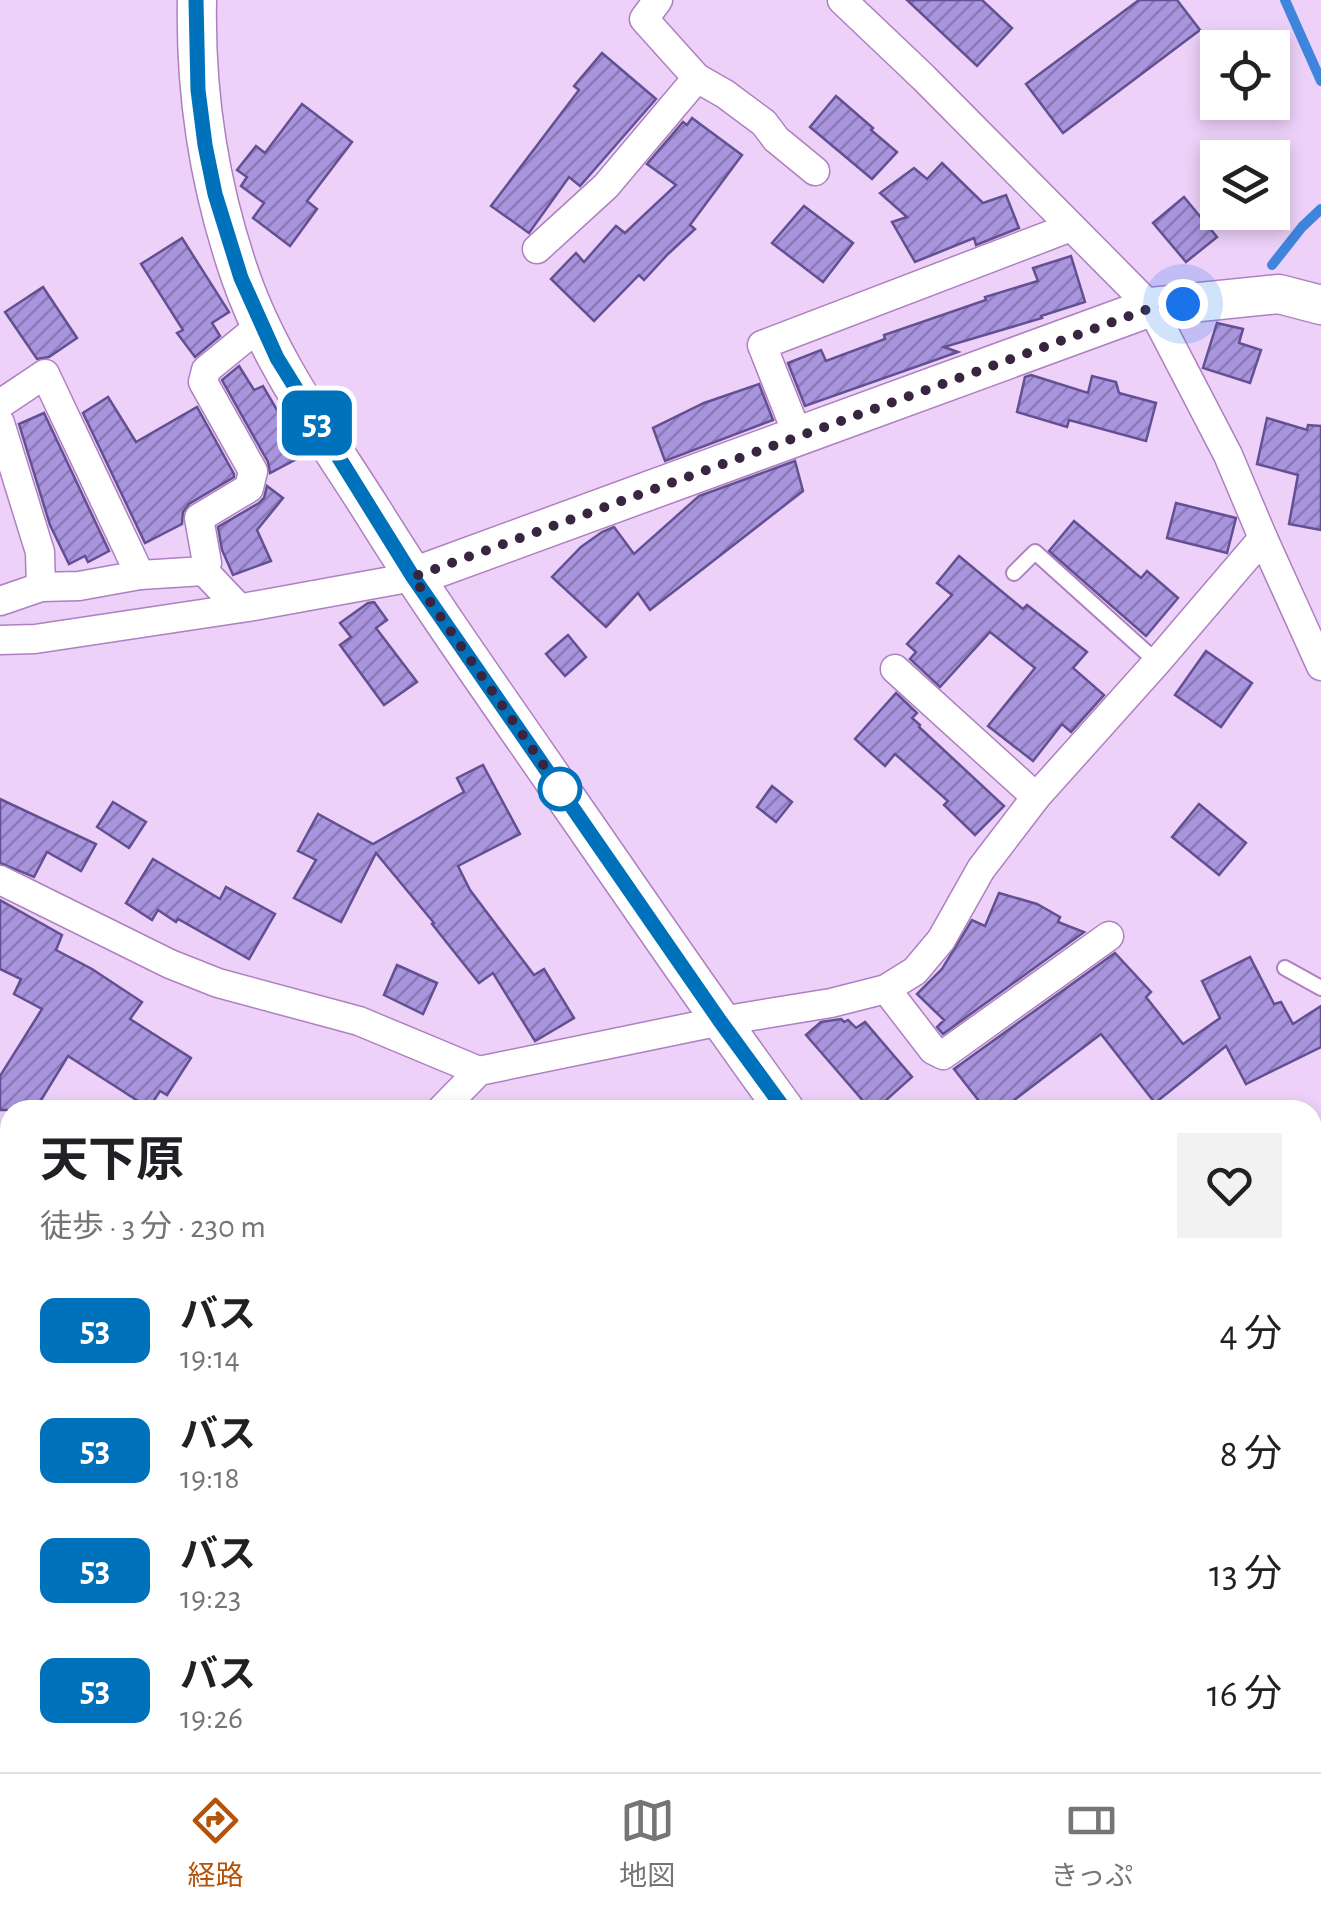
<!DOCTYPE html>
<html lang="ja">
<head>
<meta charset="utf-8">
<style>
  body { margin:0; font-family:"Alegreya Sans","Noto Sans JP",sans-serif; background:#f2f2f2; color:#202124; height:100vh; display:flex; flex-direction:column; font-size:38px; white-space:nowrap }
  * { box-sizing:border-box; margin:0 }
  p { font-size:32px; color:#757577 }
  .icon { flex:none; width:55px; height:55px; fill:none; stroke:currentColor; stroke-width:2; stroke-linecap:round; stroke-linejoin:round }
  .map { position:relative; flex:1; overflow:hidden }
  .side { position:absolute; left:0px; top:1100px; width:1322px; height:672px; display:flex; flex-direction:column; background:#fff; border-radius:30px 30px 0 0; box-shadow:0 5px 15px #0003 }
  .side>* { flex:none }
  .badge { padding:0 20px; border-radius:15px; font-size:35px; line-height:65px }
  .controls { position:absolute; left:1200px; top:30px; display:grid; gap:20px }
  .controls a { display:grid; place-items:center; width:90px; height:90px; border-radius:0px; background:#fff; box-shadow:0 5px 15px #0003; font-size:50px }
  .you { position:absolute; width:50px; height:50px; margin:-25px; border:8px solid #fff; border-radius:50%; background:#1a73e8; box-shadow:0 0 0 15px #1a73e833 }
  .map>.badge { position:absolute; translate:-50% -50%; box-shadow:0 0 0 5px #fff }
  .round { display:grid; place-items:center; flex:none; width:105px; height:105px; border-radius:0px; background:#f2f2f2 }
  .overview { display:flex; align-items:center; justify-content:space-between; height:170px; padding:0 40px }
  h1 { font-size:48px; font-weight:700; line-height:75px }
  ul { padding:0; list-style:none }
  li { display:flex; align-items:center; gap:30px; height:120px; padding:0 40px }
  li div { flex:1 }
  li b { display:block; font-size:38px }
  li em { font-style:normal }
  li .badge { min-width:110px; font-weight:700; text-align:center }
  .tab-bar { display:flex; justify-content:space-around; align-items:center; height:140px; border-top:2px solid #e0e0e0; background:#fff; font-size:28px; color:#757577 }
  .tab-bar a { display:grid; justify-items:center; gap:5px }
  .tab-bar .on { color:#b45309 }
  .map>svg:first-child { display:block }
</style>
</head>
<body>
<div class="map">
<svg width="1321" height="1772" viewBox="0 0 1321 1772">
  <defs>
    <pattern id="building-hatch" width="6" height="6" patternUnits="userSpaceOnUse" patternTransform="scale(2.5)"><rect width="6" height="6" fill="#a895dd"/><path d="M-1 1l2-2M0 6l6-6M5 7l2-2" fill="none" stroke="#8a79b5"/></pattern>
  </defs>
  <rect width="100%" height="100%" fill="#edd1f9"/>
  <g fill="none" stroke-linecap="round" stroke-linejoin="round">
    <!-- stream -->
    <g stroke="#3f85de" stroke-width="10">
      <polyline points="1285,0 1321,81"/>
      <polyline points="1272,265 1302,227 1321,209"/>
    </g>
  </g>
  <!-- building -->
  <g fill="url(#building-hatch)" stroke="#635092" stroke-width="2.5">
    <polygon points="907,0 982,0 1012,28 977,66"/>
    <polygon points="1139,0 1177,0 1200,30 1063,133 1026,84"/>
    <polygon points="602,53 656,99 580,186 569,177 529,233 491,206 579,90 574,86"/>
    <polygon points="836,96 873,128 871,130 897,152 872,179 810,127"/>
    <polygon points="302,104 352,142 307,201 317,209 290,246 253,218 264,203 241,186 247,177 237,170 256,146 265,153"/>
    <polygon points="692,118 742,155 690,225 695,229 668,254 644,280 639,275 594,321 551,279 576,253 584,262 616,226 625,233 676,185 647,164 683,122 687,125"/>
    <polygon points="942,163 983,203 1006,195 1019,228 976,245 974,238 915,262 892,222 907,217 880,193 914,168 927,179"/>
    <polygon points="1184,197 1217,237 1186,262 1153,223"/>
    <polygon points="804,206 853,243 823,282 772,243"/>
    <polygon points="182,238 229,312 212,323 220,336 195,357 177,333 183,330 141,264"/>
    <polygon points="1071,256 1085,302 1041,316 1042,318 944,347 958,352 805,406 788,363 821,350 826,361 885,339 884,335 986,300 985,297 1038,281 1033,268"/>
    <polygon points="43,287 77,338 49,357 37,359 5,312"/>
    <polygon points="1217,323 1243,329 1239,343 1261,350 1250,383 1203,368"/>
    <polygon points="239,366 254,390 263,386 281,417 284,415 308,453 270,473 268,462 222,380"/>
    <polygon points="1031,375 1088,393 1092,376 1116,382 1119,393 1156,403 1146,441 1069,420 1067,427 1017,412 1025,377"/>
    <polygon points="759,384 773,420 665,461 653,428 704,403"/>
    <polygon points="108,397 136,442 197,407 234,474 234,477 189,504 183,512 182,524 145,543 83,413"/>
    <polygon points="44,413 109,551 88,562 85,556 69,564 50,525 19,424"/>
    <polygon points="1267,418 1307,430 1308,425 1321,426 1321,530 1289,524 1298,475 1257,464"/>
    <polygon points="795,461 803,491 650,610 638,593 606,627 552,577 581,547 602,532 614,527 634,554 699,496"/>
    <polygon points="267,486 283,498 257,530 271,561 233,575 222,550 218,527 259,503 264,498"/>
    <polygon points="1176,503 1236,518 1227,553 1167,538"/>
    <polygon points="1074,521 1141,578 1147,571 1178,598 1146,636 1049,551"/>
    <polygon points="959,556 1023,609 1027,605 1087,652 1073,668 1104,695 1071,732 1062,724 1033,761 988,726 1035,668 990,632 940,687 910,659 916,652 907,644 952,595 937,583"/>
    <polygon points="374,602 387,620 376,628 417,682 384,705 340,645 351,637 340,623 368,603"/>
    <polygon points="568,635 586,657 565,676 546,654"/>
    <polygon points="1206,651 1252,683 1221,727 1175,695"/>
    <polygon points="896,693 917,713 912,718 920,725 919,727 1004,806 975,835 944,805 948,801 895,754 885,766 855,739"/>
    <polygon points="483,765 520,834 458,866 470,890 534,975 544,969 574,1018 535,1041 493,973 479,983 432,924 434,923 376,853 341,922 294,898 316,860 298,851 318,814 373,844 464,792 457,778"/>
    <polygon points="772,786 792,802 776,822 757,807"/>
    <polygon points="0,799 96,844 81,871 47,852 34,877 0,863"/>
    <polygon points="113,802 146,822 129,848 97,827"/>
    <polygon points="1199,804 1246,843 1219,875 1172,837"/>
    <polygon points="153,859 220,899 226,887 275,914 249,959 178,919 176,922 158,910 152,920 126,903"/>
    <polygon points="999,893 1037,904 1060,917 1058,922 1084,932 943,1034 937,1027 944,1020 917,994 942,969 972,920 985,926"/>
    <polygon points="0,900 62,935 56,950 92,969 142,1002 130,1019 191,1058 167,1095 160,1091 149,1108 68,1056 35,1110 0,1110 0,1076 42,1009 14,994 21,979 0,969"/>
    <polygon points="1115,953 1151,992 1146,997 1183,1044 1220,1018 1202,981 1250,957 1274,1004 1281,1002 1293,1024 1321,1006 1321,1047 1246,1084 1226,1046 1155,1103 1101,1034 1001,1110 986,1110 954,1069"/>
    <polygon points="397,965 437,983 423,1014 384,995"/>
    <polygon points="841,1019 844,1022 848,1020 856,1028 865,1022 912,1077 875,1110 871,1110 806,1035 821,1022"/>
  </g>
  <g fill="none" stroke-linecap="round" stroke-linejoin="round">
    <defs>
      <g id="lane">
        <polyline points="1014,573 1035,552 1157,662"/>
        <polyline points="1285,968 1321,988"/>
        <polyline points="1126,1772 1132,1762"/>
      </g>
      <g id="street">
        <polyline points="842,0 924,78 1151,307 1228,455 1263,538 1321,666"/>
        <polyline points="697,78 725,94 764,123 776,139 815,171"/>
        <polyline points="537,249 606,186 697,78 644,19 658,0"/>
        <polyline points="0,404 45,374 140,575"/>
        <polyline points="0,423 40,552 41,587"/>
        <polyline points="798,436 762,345 1071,227"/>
        <polyline points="0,601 41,587 79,586 140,575 204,571"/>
        <polyline points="239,608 204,571 207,563 199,518 249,488 253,471 203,382 206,370 261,325"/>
        <polyline points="0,640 35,639 248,607 413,577"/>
        <polyline points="895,669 1036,797"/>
        <polyline points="0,880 170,964 218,983 359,1021 479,1071"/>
        <polyline points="886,989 933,1050 943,1055 1109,936"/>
        <polyline points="441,1110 479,1071 721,1021 831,1003 886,989 915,971 941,940 981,869 1036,797 1157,662 1263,538"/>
        <polyline points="0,1194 10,1201"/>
        <polyline points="0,1427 10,1415"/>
        <polyline points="0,1491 10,1495"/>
        <polyline points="0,1663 10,1675"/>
        <polyline points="100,1762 111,1772"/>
      </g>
      <g id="secondary">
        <path d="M197 0C195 95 209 185 240 275 269 360 325 436 373 512 430 604 493 692 555 782 631 891 706 1002 785 1110"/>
        <polyline points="413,577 1151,307 1279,294 1321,305"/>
        <polyline points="1242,1762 1248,1772"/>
      </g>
    </defs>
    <!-- lane casing -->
    <use href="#lane" stroke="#ae80c0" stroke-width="18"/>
    <!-- street casing -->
    <use href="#street" stroke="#ae80c0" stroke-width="31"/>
    <!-- secondary casing -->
    <use href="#secondary" stroke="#ae80c0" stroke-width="41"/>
    <!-- lane -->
    <use href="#lane" stroke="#fff" stroke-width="14"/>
    <!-- street -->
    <use href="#street" stroke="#fff" stroke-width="28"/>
    <!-- secondary -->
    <use href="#secondary" stroke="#fff" stroke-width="38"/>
  </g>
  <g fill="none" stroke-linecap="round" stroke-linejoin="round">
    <defs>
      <polyline id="line" points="196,0 198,90 205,145 215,194 241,278 277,358 413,577 720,1021 785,1110"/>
    </defs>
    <!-- line casing -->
    <use href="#line" stroke="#fff" stroke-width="22"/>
    <!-- line -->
    <use href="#line" stroke="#0072bc" stroke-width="15"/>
    <!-- walk -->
    <polyline stroke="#38253f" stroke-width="10" stroke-dasharray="0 18" points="560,789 567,799 413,577 1151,308 1183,304"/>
  </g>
  <!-- markers -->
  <circle fill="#fff" stroke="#0072bc" stroke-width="5" cx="560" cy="789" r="20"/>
</svg>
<div class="controls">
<a><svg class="icon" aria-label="locate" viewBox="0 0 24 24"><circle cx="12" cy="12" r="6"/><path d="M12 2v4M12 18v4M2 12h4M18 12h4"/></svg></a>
<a><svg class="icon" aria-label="layers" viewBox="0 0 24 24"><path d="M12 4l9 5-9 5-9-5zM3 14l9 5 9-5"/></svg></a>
</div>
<div class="you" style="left:1183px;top:304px"></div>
<b class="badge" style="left:317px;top:423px;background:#0072bc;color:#fff">53</b>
<section class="side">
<div class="overview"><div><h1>天下原</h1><p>徒歩 · 3 分 · 230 m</p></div><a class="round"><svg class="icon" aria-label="heart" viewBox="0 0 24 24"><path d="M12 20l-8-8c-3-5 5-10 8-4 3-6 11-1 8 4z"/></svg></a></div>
<ul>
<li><span class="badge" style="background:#0072bc;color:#fff">53</span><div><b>バス</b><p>19:14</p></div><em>4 分</em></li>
<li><span class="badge" style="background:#0072bc;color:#fff">53</span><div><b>バス</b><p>19:18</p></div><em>8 分</em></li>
<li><span class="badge" style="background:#0072bc;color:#fff">53</span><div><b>バス</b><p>19:23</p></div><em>13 分</em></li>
<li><span class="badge" style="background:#0072bc;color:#fff">53</span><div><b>バス</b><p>19:26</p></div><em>16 分</em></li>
</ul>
</section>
</div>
<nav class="tab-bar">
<a class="on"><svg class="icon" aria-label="directions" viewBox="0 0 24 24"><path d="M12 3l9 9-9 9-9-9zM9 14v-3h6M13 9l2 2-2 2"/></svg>経路</a>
<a><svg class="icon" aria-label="map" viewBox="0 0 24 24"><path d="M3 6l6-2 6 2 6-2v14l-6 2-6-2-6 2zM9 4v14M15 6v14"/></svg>地図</a>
<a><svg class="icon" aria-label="tickets" viewBox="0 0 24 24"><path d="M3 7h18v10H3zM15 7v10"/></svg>きっぷ</a>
</nav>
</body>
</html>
